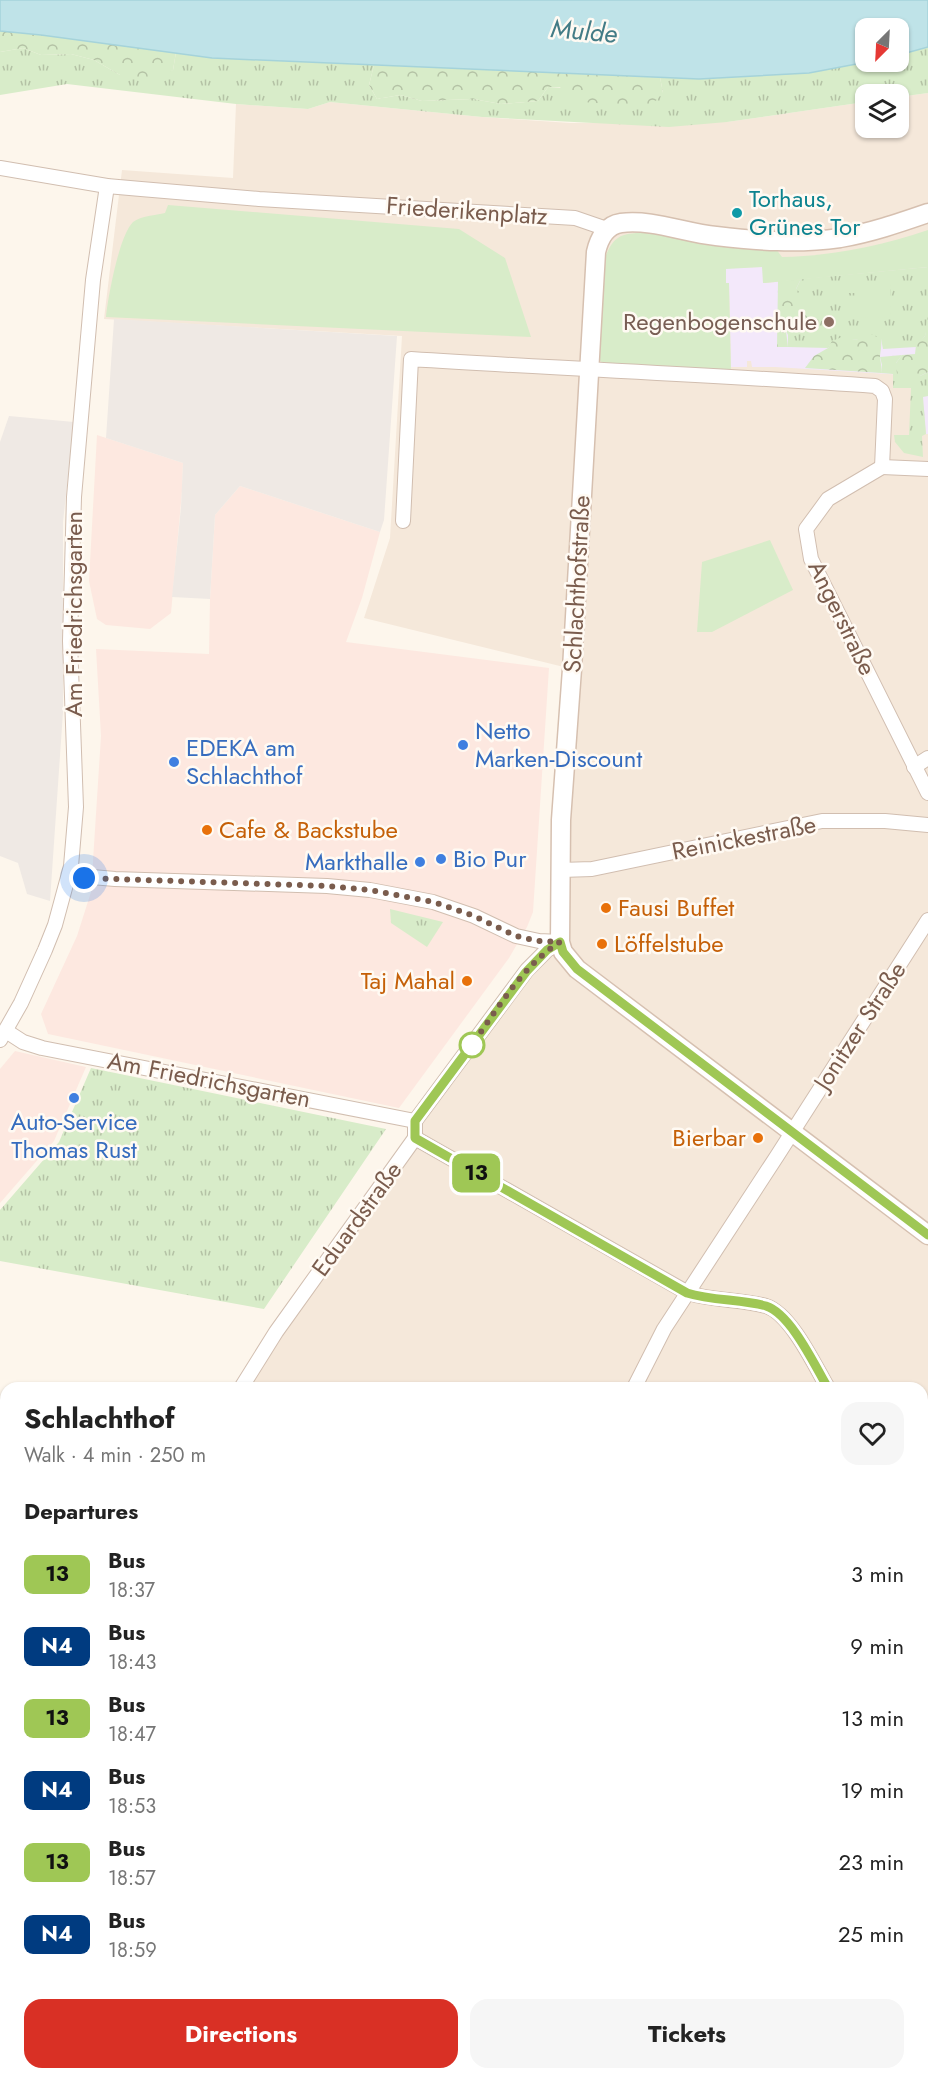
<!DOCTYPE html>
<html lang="en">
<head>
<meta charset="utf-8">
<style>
  body { margin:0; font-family:Jost,sans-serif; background:#f6f6f6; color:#222; height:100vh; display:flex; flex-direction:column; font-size:22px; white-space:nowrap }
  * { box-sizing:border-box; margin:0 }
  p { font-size:20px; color:#767676 }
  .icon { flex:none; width:33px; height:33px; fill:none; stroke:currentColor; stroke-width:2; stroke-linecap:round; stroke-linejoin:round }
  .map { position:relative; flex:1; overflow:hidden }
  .drawer { position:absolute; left:0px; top:1382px; width:928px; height:698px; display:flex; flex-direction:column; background:#fff; border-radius:18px 18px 0 0; box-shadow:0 2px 4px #0004 }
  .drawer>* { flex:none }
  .badge { padding:0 12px; border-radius:9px; font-size:21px; line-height:39px }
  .needle { width:39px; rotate:204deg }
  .tools { position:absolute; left:855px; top:18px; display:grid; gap:12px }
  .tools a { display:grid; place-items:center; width:54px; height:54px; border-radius:12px; background:#fff; box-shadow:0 2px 4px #0004; font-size:30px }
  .you { position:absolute; width:30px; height:30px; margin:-15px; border:4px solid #fff; border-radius:50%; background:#1a73e8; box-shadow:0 0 0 9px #1a73e833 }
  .map>.badge { position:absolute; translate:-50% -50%; box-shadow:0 0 0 3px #fff }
  h2 { padding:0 24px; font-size:22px; line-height:54px }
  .round { display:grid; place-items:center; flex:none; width:63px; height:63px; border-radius:18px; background:#f6f6f6 }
  .summary { display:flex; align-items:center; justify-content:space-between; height:102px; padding:0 24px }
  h1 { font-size:28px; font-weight:700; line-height:45px }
  .button { display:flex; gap:12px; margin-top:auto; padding:12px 24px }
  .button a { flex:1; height:69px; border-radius:18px; background:#d93025; color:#fff; font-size:24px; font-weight:700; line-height:69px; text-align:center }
  .button a+a { background:#f6f6f6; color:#222 }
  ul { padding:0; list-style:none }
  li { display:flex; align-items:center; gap:18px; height:72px; padding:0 24px }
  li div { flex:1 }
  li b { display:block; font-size:22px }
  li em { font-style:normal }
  li .badge { min-width:66px; font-weight:700; text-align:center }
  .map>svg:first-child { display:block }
</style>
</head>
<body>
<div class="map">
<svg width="928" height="2078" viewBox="0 0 928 2078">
  <defs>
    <pattern id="grass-tufts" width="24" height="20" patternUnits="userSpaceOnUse" patternTransform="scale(1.5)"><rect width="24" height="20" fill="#d8ecc9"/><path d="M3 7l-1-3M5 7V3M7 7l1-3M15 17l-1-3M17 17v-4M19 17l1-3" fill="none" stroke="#b4c2a5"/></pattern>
    <pattern id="forest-crowns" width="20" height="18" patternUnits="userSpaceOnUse" patternTransform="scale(1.5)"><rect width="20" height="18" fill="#d8ecc9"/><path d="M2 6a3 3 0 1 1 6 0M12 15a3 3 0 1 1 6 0" fill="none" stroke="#b4c2a5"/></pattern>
  </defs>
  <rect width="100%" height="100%" fill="#fdf6ec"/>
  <!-- residential -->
  <g fill="#f5e8da">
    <polygon points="928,93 928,2078 893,2078 892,2073 922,2073 922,1388 241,1387 415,1139 415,1121 527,970 560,942 572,669 364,618 390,538 402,336 104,319 122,170 233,178 236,104 308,109 330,102 482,117 570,123 727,122 865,102 866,128 898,128 899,97"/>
    <polygon points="0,1952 6,1953 6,2073 94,2073 93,2078 0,2078"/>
  </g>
  <!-- commercial -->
  <g fill="#fde8e0">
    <polygon points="97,435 183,463 182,491 171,613 150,629 106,625 97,619 89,581"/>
    <polygon points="240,486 380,532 362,598 346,642 549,668 533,912 527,927 509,958 399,1108 48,1034 41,1014 77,936 91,892 101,736 96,649 209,654 210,599 215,515"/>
    <polygon points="15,1051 86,1067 54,1141 0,1203 0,1069"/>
    <polygon points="0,1782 6,1783 6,1953 0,1952"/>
  </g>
  <!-- industrial -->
  <g fill="#efe9e4">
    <polygon points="114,319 397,336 384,520 380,532 240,486 215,515 210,599 172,597 181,507 183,463 106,438"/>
    <polygon points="9,416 74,422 63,522 63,712 50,901 27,894 18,863 0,856 0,442"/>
  </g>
  <!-- education -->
  <g fill="#f3e8fa">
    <polygon points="763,267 763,282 765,283 928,267 928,434 926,434 920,376 775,367 752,367 751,361 747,361 747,367 731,367 729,284 726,283 726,268"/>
    <polygon points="626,2073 782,2073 783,2078 625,2078"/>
  </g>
  <!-- grass -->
  <g fill="url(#grass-tufts)">
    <polygon points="928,47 928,93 899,97 898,94 866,94 865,102 727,122 669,127 482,117 330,102 308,109 236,104 67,84 0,95 0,52 23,48 41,55 71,54 94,60 120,75 173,70 176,52 212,58 374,65 369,85 377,99 400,95 422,101 473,99 501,104 538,101 548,87 663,93 660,77 699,79 809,73 867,62 898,62 899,55"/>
    <path d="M928 267V324L925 336 916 347 883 349 881 339C874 339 867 340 860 340 845 340 837 334 828 348L788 347V335L786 331 793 324 796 289 801 279Z"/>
    <polygon points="902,355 896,363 920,376 928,372 928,396 923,397 926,434 922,436 923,457 904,453 895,442 894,435 909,435 911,388 893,388 893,374 881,373 882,365 880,357"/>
    <polygon points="390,909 443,922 427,947 391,923"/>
    <polygon points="91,1068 386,1129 264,1309 0,1261 0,1210 59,1142"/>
  </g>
  <!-- forest -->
  <g fill="url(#forest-crowns)">
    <path d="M0 31C59 36 117 46 176 52L173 70 149 81 120 75 94 60 71 54 41 55 23 48 0 52Z"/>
    <polygon points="374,65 660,77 663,93 652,104 610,104 569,101 560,87 548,87 538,101 501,104 473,99 422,101 400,95 377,99 369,85"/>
    <path d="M801 279 796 289C808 298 810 307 811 322L802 327 793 324 786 331 788 347H777L778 281Z"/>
    <polygon points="928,312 928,372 920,376 897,374 896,363 902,355 915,354 916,345 925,336"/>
    <path d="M867 332 881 339C882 348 880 352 880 358 881 364 882 368 881 373L805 368 814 356 828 348 832 341 842 337 857 340Z"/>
  </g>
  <!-- green -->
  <g fill="#d8ecc9">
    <path d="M168 205 459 229 505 258 531 337 106 317C108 297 119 236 133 222 141 216 156 215 165 213Z"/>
    <path d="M928 230V267L765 283H763L762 267 726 269V283H729L731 372 605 365 597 358 606 255C610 246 614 238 624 235 649 228 698 242 725 246 742 249 759 249 776 249L782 257C833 256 880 246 928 230Z"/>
    <polygon points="890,282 891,317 855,318 855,293 846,293 846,284"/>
    <polygon points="770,540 793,590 712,632 697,632 702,562"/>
    <polygon points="0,1470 6,1471 6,1758 0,1757"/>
    <polygon points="94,2073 626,2073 625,2078 93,2078"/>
  </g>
  <!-- water -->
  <polygon fill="#bfe3e8" stroke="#a5d3da" stroke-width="1.5" points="0,0 928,0 928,47 899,55 898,28 866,28 866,62 867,62 809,73 699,79 212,58 41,35 0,31"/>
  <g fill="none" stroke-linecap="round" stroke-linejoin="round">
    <defs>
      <g id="minor">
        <polyline points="0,168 107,186 141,189 259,199 575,218 607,229"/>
        <polyline points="882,467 828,499 806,529 811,559 928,793"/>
        <polyline points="882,467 928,469"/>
        <path d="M403 521 411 359C566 369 721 375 875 386L882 391 885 399 882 467"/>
        <polyline points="914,767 928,758"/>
        <polyline points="561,870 592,869 822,821 885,821 928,825"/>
        <polyline points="69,875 115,879 327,886 370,890 433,902 474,916 516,936 539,941 560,942"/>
        <polyline points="6,1031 23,1042 42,1048 415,1121"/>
        <polyline points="0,1040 21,1003 45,950 55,925 71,866 76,807 70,641 74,497 93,280 107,186"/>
        <path d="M415 1138 688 1293C713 1301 741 1299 766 1306 791 1314 815 1366 828 1388"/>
        <polyline points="241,1388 276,1332 415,1138 415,1121 527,970 547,950 560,942"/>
        <polyline points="634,1388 664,1329 777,1156 928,920"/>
        <polyline points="922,1541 928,1550"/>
        <polyline points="922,1742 928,1745"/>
        <polyline points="0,1770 6,1772"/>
        <polyline points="922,1774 928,1776"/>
        <polyline points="922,1893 928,1888"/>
        <polyline points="922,1945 928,1940"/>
        <polyline points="892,2073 893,2078"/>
        <polyline points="87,2078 88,2073"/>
      </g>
      <path id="secondary" d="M928 213C899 223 870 233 840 238 798 244 757 241 716 236 685 233 652 219 621 223 606 225 599 239 596 252L572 669 561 820 560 942 563 952 577 969 928 1235"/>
    </defs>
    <!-- minor casing -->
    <use href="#minor" stroke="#d1beb0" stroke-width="16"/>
    <!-- secondary casing -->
    <use href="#secondary" stroke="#d6c0b0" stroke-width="21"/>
    <!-- minor -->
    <use href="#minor" stroke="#fff" stroke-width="14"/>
    <!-- secondary -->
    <use href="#secondary" stroke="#fff" stroke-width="18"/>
  </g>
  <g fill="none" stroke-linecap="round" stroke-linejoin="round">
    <defs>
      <path id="line" d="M828 1388C815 1366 791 1314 766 1306 741 1299 713 1301 687 1293L415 1138V1121L526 972 547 950 560 942 563 952 577 969 928 1235"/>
    </defs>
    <!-- line casing -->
    <use href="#line" stroke="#fff" stroke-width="14"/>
    <!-- line -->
    <use href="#line" stroke="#9fc755" stroke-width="9"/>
    <!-- walk -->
    <path stroke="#7a5c4d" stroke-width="6" stroke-dasharray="0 10.8" d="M84 878 327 886 370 890 434 902 474 916 516 936 538 941 560 942C522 966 497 1010 471 1046L472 1045"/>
  </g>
  <!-- markers -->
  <circle fill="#0f9aa8" stroke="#fffaf3" stroke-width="2" cx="737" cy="213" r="6"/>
  <circle fill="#8d6e63" stroke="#fffaf3" stroke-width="2" cx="829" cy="322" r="6"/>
  <g fill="#3f7fe0" stroke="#fffaf3" stroke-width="2">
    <circle cx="463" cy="745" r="6"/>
    <circle cx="174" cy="762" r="6"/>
    <circle cx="441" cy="859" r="6"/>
    <circle cx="420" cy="862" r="6"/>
    <circle cx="74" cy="1098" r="6"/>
  </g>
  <g fill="#e8710a" stroke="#fffaf3" stroke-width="2">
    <circle cx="207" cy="830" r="6"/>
    <circle cx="606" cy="908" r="6"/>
    <circle cx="602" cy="944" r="6"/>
    <circle cx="467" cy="981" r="6"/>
    <circle cx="758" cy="1138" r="6"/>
  </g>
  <circle fill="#fff" stroke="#9fc755" stroke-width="3" cx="472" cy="1045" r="12"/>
  <g text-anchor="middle" stroke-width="5" stroke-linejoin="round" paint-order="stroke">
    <!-- culture labels -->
    <g font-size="24" fill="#0d838f" stroke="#fffaf3" text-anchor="start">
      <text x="749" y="207">Torhaus,<tspan x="749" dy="28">Grünes Tor</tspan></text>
    </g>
    <!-- street labels -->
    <g font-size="24" fill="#7a5c4d" stroke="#fffaf3">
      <text transform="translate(467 211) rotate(4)" y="8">Friederikenplatz</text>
      <text transform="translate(577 584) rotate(-87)" y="8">Schlachthofstraße</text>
      <text transform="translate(74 614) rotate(-90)" y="8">Am Friedrichsgarten</text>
      <text transform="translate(842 618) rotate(64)" y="8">Angerstraße</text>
      <text transform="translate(744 838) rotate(-11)" y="8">Reinickestraße</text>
      <text transform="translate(860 1026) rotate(-57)" y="8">Jonitzer Straße</text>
      <text transform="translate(209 1080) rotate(11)" y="8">Am Friedrichsgarten</text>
      <text transform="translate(357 1219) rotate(-54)" y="8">Eduardstraße</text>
    </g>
    <!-- education labels -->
    <g font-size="24" fill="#785e54" stroke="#fffaf3" text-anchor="end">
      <text x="817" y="330">Regenbogenschule</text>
    </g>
    <!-- shop labels -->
    <g font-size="24" fill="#366cbe" stroke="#fffaf3" text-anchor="start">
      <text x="475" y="739">Netto<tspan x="475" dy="28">Marken-Discount</tspan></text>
      <text x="186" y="756">EDEKA am<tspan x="186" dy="28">Schlachthof</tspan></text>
      <text x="453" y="867">Bio Pur</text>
      <text x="408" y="870" text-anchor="end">Markthalle</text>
      <text x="74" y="1130" text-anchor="middle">Auto-Service<tspan x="74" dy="28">Thomas Rust</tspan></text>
    </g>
    <!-- food labels -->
    <g font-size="24" fill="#c56008" stroke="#fffaf3" text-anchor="start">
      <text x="219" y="838">Cafe &amp; Backstube</text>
      <text x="618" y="916">Fausi Buffet</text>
      <text x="614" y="952">Löffelstube</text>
      <text x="455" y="989" text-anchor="end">Taj Mahal</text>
      <text x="746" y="1146" text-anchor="end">Bierbar</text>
    </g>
    <!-- water labels -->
    <g font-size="26" font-style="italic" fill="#437c86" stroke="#fffaf3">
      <text transform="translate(584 31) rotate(5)" y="9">Mulde</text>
    </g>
  </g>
</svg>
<div class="tools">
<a><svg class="needle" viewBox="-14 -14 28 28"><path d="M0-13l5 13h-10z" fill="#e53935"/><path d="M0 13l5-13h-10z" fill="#767676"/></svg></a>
<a><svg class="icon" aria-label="layers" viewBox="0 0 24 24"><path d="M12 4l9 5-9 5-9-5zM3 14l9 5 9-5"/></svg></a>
</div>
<div class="you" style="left:84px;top:878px"></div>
<b class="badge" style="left:476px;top:1173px;background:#9fc755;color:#111">13</b>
<section class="drawer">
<div class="summary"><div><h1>Schlachthof</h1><p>Walk · 4 min · 250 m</p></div><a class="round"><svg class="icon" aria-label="heart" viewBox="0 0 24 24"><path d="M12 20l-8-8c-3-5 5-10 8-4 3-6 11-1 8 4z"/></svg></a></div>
<h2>Departures</h2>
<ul>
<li><span class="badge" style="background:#9fc755;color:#111">13</span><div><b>Bus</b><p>18:37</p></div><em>3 min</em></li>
<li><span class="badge" style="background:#003b80;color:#fff">N4</span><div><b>Bus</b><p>18:43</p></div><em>9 min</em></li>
<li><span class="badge" style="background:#9fc755;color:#111">13</span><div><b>Bus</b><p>18:47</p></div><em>13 min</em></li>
<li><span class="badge" style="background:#003b80;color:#fff">N4</span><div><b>Bus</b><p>18:53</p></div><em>19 min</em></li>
<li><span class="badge" style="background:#9fc755;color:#111">13</span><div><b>Bus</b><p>18:57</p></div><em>23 min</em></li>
<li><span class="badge" style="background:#003b80;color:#fff">N4</span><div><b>Bus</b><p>18:59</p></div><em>25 min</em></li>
</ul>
<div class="button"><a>Directions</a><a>Tickets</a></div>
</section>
</div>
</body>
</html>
